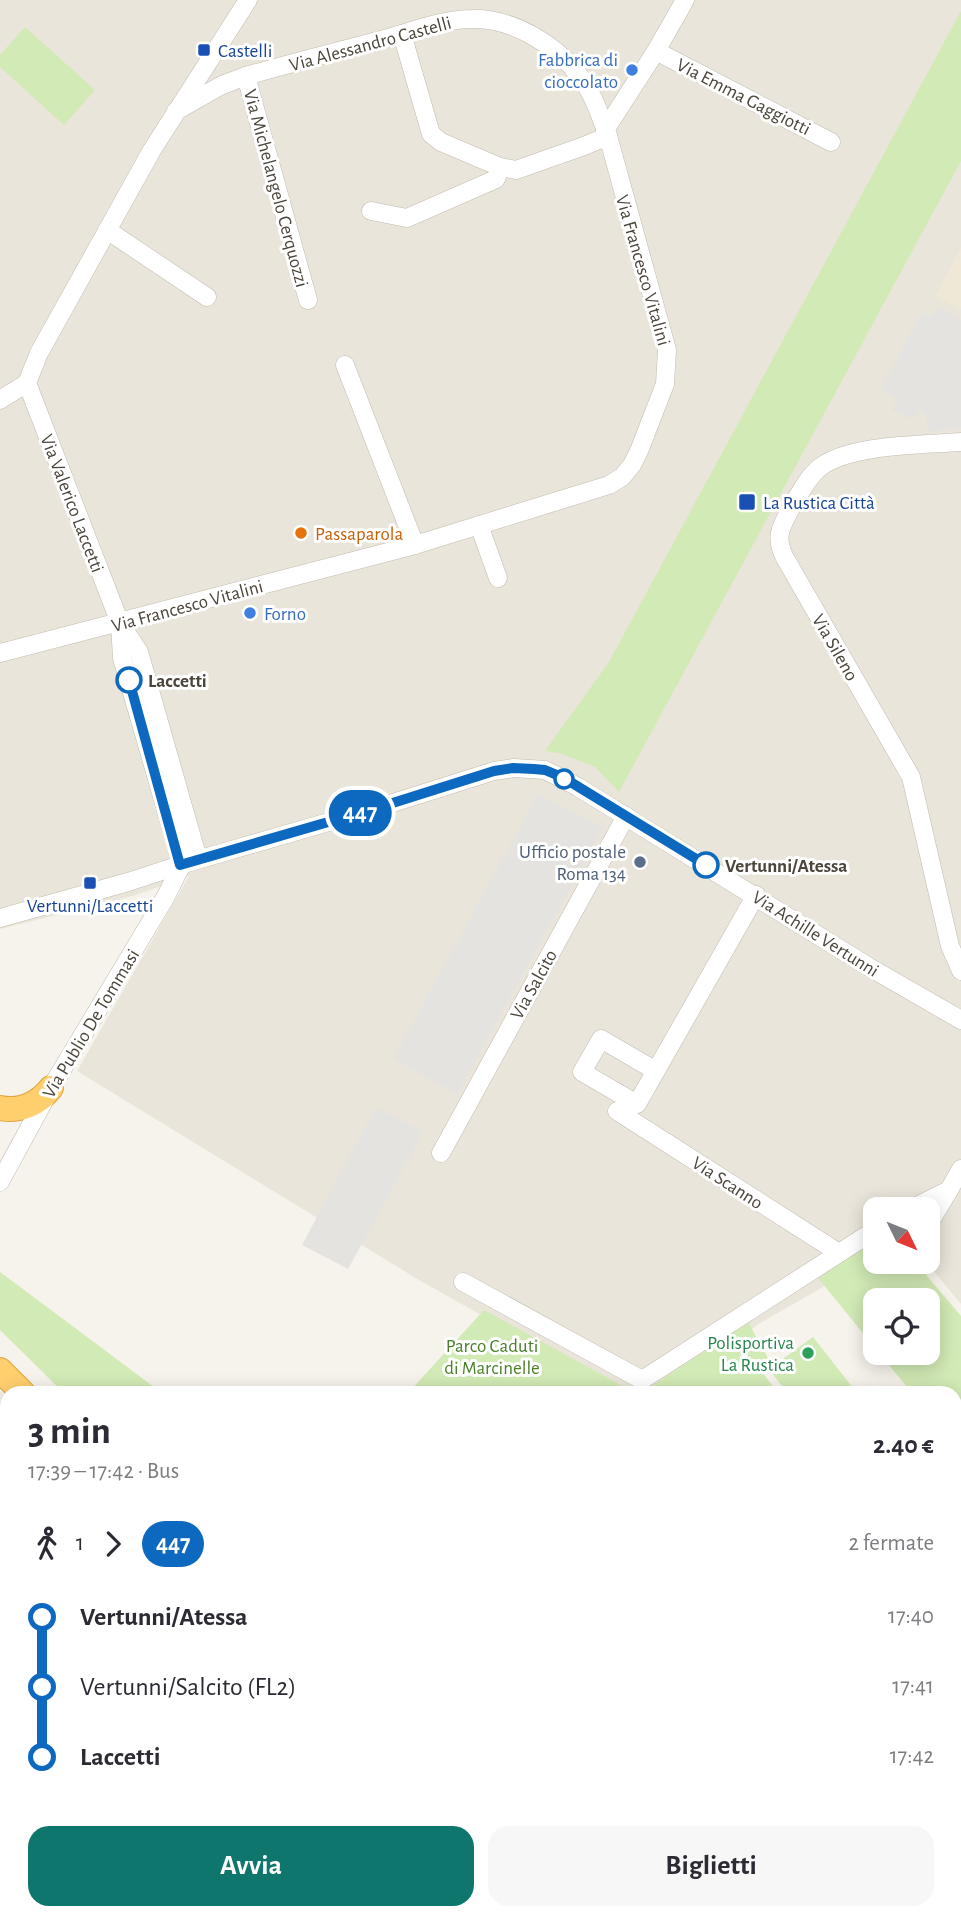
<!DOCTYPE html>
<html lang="it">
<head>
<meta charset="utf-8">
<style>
  body { margin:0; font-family:"Alegreya Sans",sans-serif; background:#f7f7f7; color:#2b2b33; height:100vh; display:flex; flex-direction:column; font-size:26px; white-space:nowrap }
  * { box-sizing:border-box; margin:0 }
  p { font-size:23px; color:#7c7c81 }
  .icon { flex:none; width:38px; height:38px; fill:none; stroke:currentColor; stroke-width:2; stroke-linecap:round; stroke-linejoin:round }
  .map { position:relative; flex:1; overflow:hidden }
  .sheet { position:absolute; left:0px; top:1386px; width:962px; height:534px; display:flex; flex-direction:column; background:#fff; border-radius:21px 21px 0 0; box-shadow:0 4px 18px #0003 }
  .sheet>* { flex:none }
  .badge { padding:0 14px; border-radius:23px; font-size:24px; line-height:46px }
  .needle { width:46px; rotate:133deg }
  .fabs { position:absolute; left:863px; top:1197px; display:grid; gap:14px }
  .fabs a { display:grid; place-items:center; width:77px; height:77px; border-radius:14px; background:#fff; box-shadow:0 4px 18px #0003; font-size:35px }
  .map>.badge { position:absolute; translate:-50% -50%; box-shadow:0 0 0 4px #fff }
  .legs { display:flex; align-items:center; gap:10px; height:77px; padding:0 28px; font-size:23px }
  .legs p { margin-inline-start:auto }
  .headline { display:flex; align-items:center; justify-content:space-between; height:119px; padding:0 28px }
  h1 { font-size:38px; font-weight:600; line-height:52px }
  .button { display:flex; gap:14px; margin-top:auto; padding:14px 28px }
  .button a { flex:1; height:80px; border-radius:21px; background:#0f766e; color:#fff; font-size:28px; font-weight:600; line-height:80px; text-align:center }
  .button a+a { background:#f7f7f7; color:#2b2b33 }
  ul { padding:0 28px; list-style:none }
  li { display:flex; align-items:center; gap:24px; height:70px; font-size:26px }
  li i { display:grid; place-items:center; width:10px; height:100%; margin:0 9px; background:currentColor }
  li i::after { content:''; width:18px; height:18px; margin:-9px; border:5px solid; border-radius:50%; background:#fff }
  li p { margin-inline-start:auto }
  li:first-child i { background:linear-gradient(#0000 50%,currentColor 0) }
  li:last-child i { background:linear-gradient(currentColor 50%,#0000 0) }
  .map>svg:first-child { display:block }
</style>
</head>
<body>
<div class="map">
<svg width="961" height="1919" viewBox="0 0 961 1919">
  <rect width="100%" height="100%" fill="#f6f3ec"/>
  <!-- residential -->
  <g fill="#eae5da">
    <polygon points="0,0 961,0 961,1304 926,1262 928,1262 928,1209 875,1209 875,1257 762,1322 653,1393 620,1393 419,1280 77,1071 189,876 133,896 0,929"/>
    <polygon points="961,1426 961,1919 933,1919 928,1913 956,1913 956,1430"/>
  </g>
  <!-- education -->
  <polygon fill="#efe8d6" points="961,248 961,309 935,296"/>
  <!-- green -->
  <g fill="#d2eab5">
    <polygon points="961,11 961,161 619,792 595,767 559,753 545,751 609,662"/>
    <polygon points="25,27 95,90 64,125 0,67 0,55"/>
    <polygon points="875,1240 875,1262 915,1262 961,1316 961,1416 956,1420 956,1393 912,1393 879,1353 928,1353 928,1300 875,1300 875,1348 818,1278"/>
    <polygon points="0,1272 162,1393 64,1393 0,1330"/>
    <polygon points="484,1310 628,1389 652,1386 748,1322 769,1360 759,1368 778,1393 408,1393"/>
    <polygon points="813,1337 857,1393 787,1393 769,1369"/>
    <polygon points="598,1913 711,1913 717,1919 605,1919"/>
    <polygon points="840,1913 885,1913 879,1919 834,1919"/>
  </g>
  <!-- parking -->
  <g fill="#e5e3e0">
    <polygon points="937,307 961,320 961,428 928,432 926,414 919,410 913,420 892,410 897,399 881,389 921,313 931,317"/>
    <polygon points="538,794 603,828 457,1094 393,1059"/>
    <polygon points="376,1107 423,1132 348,1269 302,1245"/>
    <polygon points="0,1525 7,1532 7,1655 0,1657"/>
  </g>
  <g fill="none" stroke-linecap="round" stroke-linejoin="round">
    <defs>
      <g id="minor">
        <polyline points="402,34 431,134 441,142 500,167 516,170 584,146 608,136"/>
        <polyline points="656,51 831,142"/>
        <polyline points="246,76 308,300"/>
        <polyline points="605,130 656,51 685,0"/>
        <polyline points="371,211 407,218 496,179 500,167"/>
        <polyline points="107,230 207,297"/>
        <polyline points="345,365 415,545"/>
        <polyline points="27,383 120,623 139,652 198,859"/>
        <polyline points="0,400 27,383 39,353 152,150 248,0"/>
        <path d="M961 442C923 445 848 444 819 468 807 478 799 495 791 508 781 527 774 537 785 558L911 777 950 946 961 971"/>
        <polyline points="479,525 498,578"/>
        <path d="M0 653 415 545 609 485 622 477 632 465 639 451 665 384 667 350 608 136C600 116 594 95 581 78 558 46 513 18 473 19 443 19 413 31 385 39 339 51 292 63 246 76L222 85 176 111"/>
        <polyline points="0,918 128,882 180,865 380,807 494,771 514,768 545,770 578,787 869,967 961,1020"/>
        <polyline points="656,1071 601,1039 582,1072 637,1104 756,895"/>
        <polyline points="617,1111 839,1253"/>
        <polyline points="441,1153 626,816"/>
        <polyline points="0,1182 51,1088 165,898 180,868 178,851 122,658 120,623"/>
        <polyline points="911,1209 949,1190 961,1169"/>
        <polyline points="928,1225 949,1190"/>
        <polyline points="463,1282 642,1380 875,1230"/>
        <polyline points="956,1498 961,1505"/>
        <polyline points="0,1514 7,1521"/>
        <polyline points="0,1664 7,1663"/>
        <polyline points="956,1678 961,1674"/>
        <polyline points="0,1701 7,1688"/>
        <polyline points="378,1913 380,1919"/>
        <polyline points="941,1913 946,1919"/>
        <polyline points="48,1919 49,1913"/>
      </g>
      <g id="highway">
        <path d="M0 1108C20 1112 38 1104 51 1088"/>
        <polyline points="0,1370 23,1393"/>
        <polyline points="0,1418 7,1424"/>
        <polyline points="507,1913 513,1919"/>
        <polyline points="558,1913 564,1919"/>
      </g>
    </defs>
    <!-- minor casing -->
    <use href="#minor" stroke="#c2bbae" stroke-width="19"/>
    <!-- highway casing -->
    <use href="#highway" stroke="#e0a43c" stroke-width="26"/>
    <!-- minor -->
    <use href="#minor" stroke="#fff" stroke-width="18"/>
    <!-- highway -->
    <use href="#highway" stroke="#ffcf6e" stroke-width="24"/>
    <!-- rail -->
    <g stroke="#9a9a9a" stroke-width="4.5" stroke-dasharray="9 9" stroke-linecap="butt">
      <polyline points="0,1804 7,1791"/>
      <polyline points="0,1823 7,1811"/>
      <polyline points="0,1858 7,1845"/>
      <polyline points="0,1884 7,1871"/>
    </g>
  </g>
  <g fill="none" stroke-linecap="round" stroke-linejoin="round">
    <defs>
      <polyline id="line-1" points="129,680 180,865 380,807 494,771 513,768 534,769 545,770 564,778 706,865"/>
    </defs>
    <!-- line-1 casing -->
    <use href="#line-1" stroke="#fff" stroke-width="16"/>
    <!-- line-1 -->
    <use href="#line-1" stroke="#0c69bf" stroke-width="10"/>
  </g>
  <!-- markers -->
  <g fill="#1a4fb4" stroke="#fff" stroke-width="2.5">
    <rect x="197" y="43" width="14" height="14" rx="3.5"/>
    <rect x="738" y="493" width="18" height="18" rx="3.5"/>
    <rect x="83" y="876" width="14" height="14" rx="3.5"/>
  </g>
  <g fill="#3f7fe0" stroke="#fff" stroke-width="2.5">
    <circle cx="632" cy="70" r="7"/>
    <circle cx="250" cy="613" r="7"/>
  </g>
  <circle fill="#e8710a" stroke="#fff" stroke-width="2.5" cx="301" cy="533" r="7"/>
  <g fill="#fff" stroke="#0c69bf" stroke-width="3.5">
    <circle cx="129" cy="680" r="12"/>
    <circle cx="564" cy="779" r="9"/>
    <circle cx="706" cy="865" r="12"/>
  </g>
  <circle fill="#5c6f8a" stroke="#fff" stroke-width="2.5" cx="640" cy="862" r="7"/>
  <circle fill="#2e9e5b" stroke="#fff" stroke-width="2.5" cx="808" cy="1353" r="7"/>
  <g text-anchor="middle" stroke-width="6" stroke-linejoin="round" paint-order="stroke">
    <!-- street labels -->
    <g font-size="19" fill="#4b4439" stroke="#fff">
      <text transform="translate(370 43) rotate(-15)" y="7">Via Alessandro Castelli</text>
      <text transform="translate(744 96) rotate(27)" y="7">Via Emma Gaggiotti</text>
      <text transform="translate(277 188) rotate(75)" y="7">Via Michelangelo Cerquozzi</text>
      <text transform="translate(644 270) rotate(74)" y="7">Via Francesco Vitalini</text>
      <text transform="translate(73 503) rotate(69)" y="7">Via Valerico Laccetti</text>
      <text transform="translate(187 605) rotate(-15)" y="7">Via Francesco Vitalini</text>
      <text transform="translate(836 647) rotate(60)" y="7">Via Sileno</text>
      <text transform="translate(816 933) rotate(32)" y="7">Via Achille Vertunni</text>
      <text transform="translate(533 984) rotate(-61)" y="7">Via Salcito</text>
      <text transform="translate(90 1023) rotate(-59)" y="7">Via Publio De Tommasi</text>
      <text transform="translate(728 1182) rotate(33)" y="7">Via Scanno</text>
    </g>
    <!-- transit labels -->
    <g font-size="19" fill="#164399" stroke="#fff" text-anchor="start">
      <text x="218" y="57">Castelli</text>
      <text x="763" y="509">La Rustica Città</text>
      <text x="90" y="912" text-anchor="middle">Vertunni/Laccetti</text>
    </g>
    <!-- shop labels -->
    <g font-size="19" fill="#366cbe" stroke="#fff" text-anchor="end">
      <text x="618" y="66">Fabbrica di<tspan x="618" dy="22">cioccolato</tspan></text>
      <text x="264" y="620" text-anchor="start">Forno</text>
    </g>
    <!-- food labels -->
    <g font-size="19" fill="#c56008" stroke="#fff" text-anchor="start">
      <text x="315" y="540">Passaparola</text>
    </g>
    <!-- stop labels -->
    <g font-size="19" font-weight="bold" fill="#4b4439" stroke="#fff" text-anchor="start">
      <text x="148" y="687">Laccetti</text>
      <text x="725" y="872">Vertunni/Atessa</text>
    </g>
    <!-- service labels -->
    <g font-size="19" fill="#4e5e75" stroke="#fff" text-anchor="end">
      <text x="626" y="858">Ufficio postale<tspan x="626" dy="22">Roma 134</tspan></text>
    </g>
    <!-- leisure labels -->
    <g font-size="19" fill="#27864d" stroke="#fff" text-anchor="end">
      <text x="794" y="1349">Polisportiva<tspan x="794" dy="22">La Rustica</tspan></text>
    </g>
    <!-- park labels -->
    <g font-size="19" fill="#4a7f2a" stroke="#fff">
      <text x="492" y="1352">Parco Caduti<tspan x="492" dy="22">di Marcinelle</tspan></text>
    </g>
  </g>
</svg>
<div class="fabs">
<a><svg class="needle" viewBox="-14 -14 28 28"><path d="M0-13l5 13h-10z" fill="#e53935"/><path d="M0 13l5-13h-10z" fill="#7c7c81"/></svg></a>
<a><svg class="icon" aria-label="locate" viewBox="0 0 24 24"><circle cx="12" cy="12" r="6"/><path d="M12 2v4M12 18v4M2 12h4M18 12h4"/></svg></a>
</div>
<b class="badge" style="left:360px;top:813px;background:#0c69bf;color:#fff">447</b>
<section class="sheet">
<div class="headline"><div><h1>3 min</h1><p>17:39 – 17:42 · Bus</p></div><b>2.40 €</b></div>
<div class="legs"><svg class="icon" aria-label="walk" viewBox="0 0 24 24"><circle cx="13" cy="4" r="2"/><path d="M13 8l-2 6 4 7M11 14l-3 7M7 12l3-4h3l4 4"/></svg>1<svg class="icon" aria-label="forward" viewBox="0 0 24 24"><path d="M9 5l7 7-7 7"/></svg><b class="badge" style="background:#0c69bf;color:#fff">447</b><p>2 fermate</p></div>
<ul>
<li><i style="color:#0c69bf"></i><b>Vertunni/Atessa</b><p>17:40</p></li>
<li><i style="color:#0c69bf"></i><span>Vertunni/Salcito (FL2)</span><p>17:41</p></li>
<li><i style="color:#0c69bf"></i><b>Laccetti</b><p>17:42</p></li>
</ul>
<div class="button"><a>Avvia</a><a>Biglietti</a></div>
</section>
</div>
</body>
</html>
